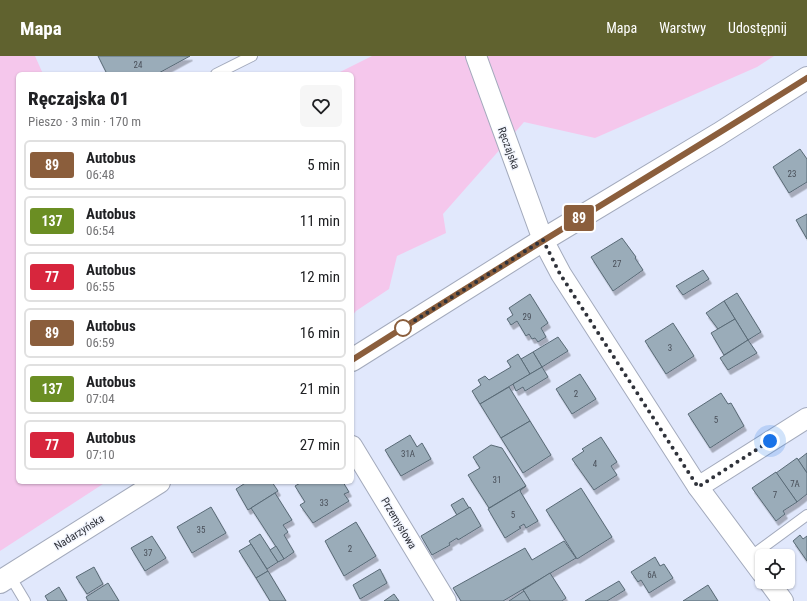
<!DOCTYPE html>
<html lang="pl">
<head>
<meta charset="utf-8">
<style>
  body { margin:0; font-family:"Roboto Condensed",sans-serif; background:#f6f6f6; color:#202124; height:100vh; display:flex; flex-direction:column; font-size:15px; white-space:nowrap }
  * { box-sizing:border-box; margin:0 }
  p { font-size:13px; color:#757577 }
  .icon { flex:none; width:22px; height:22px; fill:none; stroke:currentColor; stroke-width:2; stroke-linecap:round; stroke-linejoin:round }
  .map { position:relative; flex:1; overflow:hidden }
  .side { position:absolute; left:16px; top:16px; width:338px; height:412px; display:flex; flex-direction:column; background:#fff; border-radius:6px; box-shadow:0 1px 3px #0004 }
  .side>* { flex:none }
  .badge { padding:0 8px; border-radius:3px; font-size:14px; line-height:26px }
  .controls { position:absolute; left:755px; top:493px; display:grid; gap:8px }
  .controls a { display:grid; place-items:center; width:40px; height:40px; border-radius:6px; background:#fff; box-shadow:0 1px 3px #0004; font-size:20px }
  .you { position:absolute; width:20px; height:20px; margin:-10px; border:3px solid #fff; border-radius:50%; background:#1a73e8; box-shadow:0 0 0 6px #1a73e833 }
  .map>.badge { position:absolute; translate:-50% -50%; box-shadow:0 0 0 2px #fff }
  .round { display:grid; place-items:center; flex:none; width:42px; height:42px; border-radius:6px; background:#f6f6f6 }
  .summary { display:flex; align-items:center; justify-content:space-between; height:68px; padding:0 12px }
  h1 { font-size:19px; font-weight:800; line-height:30px }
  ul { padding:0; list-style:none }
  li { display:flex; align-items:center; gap:12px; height:50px; margin:0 8px 6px; padding:0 4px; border:2px solid #e0e0e0; border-radius:6px }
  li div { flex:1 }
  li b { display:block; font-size:15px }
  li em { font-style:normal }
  li .badge { min-width:44px; font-weight:700; text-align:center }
  header { display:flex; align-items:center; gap:24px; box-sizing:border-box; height:56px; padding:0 20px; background:#60622f; color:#fff }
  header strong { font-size:19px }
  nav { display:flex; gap:22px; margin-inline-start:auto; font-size:14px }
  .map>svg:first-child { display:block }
</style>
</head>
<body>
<header>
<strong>Mapa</strong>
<nav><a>Mapa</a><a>Warstwy</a><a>Udostępnij</a></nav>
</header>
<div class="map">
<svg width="807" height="545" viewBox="0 0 807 545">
  <defs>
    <filter id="shadow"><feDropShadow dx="2.5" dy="4.5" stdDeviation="0" flood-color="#0004"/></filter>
  </defs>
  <rect width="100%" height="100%" fill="#e1e8fc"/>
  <!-- green -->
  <g fill="#f5c7ec">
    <polygon points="0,0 35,0 43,18 18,18 18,426 106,426 0,495"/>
    <polygon points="372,0 774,0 757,11 595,82 524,66 443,158 446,177 397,200 389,233 356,255 352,260 352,18 336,18"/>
  </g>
  <!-- building -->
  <g fill="#9aacb9" stroke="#596a76" filter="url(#shadow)">
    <polygon points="98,0 190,0 157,18 107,18"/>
    <polygon points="800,93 807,103 807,126 789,137 773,111"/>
    <polygon points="807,158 807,183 796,164"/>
    <polygon points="622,182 636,201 635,202 643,214 613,235 591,201"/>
    <polygon points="703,214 709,223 683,239 676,230"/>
    <polygon points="737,237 761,276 748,284 724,245"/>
    <polygon points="530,238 548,267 541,272 546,281 538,286 535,282 532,283 529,278 526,280 517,265 511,269 507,263 513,259 509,252"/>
    <polygon points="724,245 735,263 718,273 706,257"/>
    <polygon points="735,263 748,284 724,299 711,277"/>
    <polygon points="673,267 694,300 666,318 645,285"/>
    <polygon points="558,281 568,295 542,311 533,296"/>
    <polygon points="748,284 757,297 728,314 720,302"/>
    <polygon points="533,296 542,311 530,318 521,303"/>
    <polygon points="518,298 530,318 480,348 472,335 481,329 478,324 485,320 489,324 511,311 507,305"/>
    <polygon points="542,311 548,321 525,335 523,331 516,335 513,328"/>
    <polygon points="580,318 596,343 572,358 556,333"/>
    <polygon points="509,331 530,365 501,382 480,348"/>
    <polygon points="721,337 728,348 731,347 744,370 710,392 688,358"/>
    <polygon points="530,365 551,399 523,417 501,382"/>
    <polygon points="410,379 417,391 422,387 431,403 401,420 385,394"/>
    <polygon points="601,381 617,406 611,410 617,419 594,434 572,403 584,395 582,393"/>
    <polygon points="491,389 502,392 526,430 489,452 468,419 480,412 473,401"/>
    <polygon points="807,397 807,417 798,404"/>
    <polygon points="797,402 807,417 807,438 797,446 776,417"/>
    <polygon points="776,416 797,446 783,455 785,458 776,465 752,432"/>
    <polygon points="247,426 272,426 278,435 248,454 236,433"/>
    <polygon points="302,426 343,426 349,436 344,438 349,445 313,467 300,449 305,446 295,430"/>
    <polygon points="526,430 520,435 538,465 526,472 524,468 519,471 521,472 505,482 488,453"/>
    <polygon points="581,432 612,481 577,503 546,454"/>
    <polygon points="275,437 292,464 283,469 288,476 284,479 294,496 284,503 251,452"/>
    <polygon points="463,442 469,452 457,459 451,449"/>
    <polygon points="211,451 226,477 192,497 177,471"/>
    <polygon points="470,451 481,470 458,484 457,482 449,487 450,489 432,499 421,480"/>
    <polygon points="356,466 376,500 344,520 325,485"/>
    <polygon points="260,478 278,506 267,513 249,485"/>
    <polygon points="800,479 803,483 807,480 807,505 793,485"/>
    <polygon points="152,480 166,502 145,515 131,492"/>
    <polygon points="564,485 576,502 503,545 461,545 453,532 525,492 532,504"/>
    <polygon points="251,488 268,515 256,522 239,495"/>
    <polygon points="276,490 284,503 278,506 270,494"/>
    <polygon points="655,501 660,510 664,508 673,522 649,537 641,524 638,526 631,516"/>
    <polygon points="94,511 103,528 87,538 76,521"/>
    <polygon points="380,513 387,527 360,543 353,529"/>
    <polygon points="268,515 286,545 270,545 256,522"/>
    <polygon points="550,517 566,542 562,545 530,545 523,534"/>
    <polygon points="619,525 625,534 607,545 585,545"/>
    <polygon points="108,527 119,545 88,545 86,541"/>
    <polygon points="708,529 718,545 683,545"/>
    <polygon points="59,531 67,545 48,545 45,540"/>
    <polygon points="524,535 530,545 509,545"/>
    <polygon points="394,538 399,545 384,545"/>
  </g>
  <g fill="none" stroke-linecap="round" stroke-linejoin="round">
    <defs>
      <g id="lane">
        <polyline points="216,18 252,0"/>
        <polyline points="750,501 807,459"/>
        <polyline points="10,520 25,545"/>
      </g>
      <g id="street">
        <polyline points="476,0 543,184 561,218 698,431 762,517"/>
        <polyline points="352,390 446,545"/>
        <polyline points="698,431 807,362"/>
        <polyline points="769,526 783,545"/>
      </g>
      <g id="secondary">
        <polyline points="352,304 543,184 719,78 807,22"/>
        <polyline points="0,526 159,426"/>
      </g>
    </defs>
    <!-- lane casing -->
    <use href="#lane" stroke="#a3aabc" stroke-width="12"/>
    <!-- street casing -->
    <use href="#street" stroke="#a3aabc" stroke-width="22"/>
    <!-- secondary casing -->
    <use href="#secondary" stroke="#a3aabc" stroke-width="24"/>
    <!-- lane -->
    <use href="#lane" stroke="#fff" stroke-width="10"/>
    <!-- street -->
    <use href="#street" stroke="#fff" stroke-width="20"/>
    <!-- secondary -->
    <use href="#secondary" stroke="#fff" stroke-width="22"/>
  </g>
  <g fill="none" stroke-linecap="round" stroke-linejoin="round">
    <defs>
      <path id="line" d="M352 304C502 208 656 117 807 22"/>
    </defs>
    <!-- line casing -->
    <use href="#line" stroke="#fff" stroke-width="9"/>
    <!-- line -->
    <use href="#line" stroke="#8b5e3c" stroke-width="6"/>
    <!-- walk -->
    <polyline stroke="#2f323a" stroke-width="4" stroke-dasharray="0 7.2" points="403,272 543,184 560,218 698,431 770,385"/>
  </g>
  <!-- markers -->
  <circle fill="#fff" stroke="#8b5e3c" stroke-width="2" cx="403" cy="272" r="8"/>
  <g text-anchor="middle" stroke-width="3" stroke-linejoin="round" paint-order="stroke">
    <!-- number labels -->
    <g font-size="9" fill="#4a505a">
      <text x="138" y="12">24</text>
      <text x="792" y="121">23</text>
      <text x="617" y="211">27</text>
      <text x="527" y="264">29</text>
      <text x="670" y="295">3</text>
      <text x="576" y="341">2</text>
      <text x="716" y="367">5</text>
      <text x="408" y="401">31A</text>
      <text x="595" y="411">4</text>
      <text x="497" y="427">31</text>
      <text x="795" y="431">7A</text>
      <text x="775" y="442">7</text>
      <text x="324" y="450">33</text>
      <text x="513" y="462">5</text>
      <text x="201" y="477">35</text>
      <text x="350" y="496">2</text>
      <text x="148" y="500">37</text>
      <text x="652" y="522">6A</text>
    </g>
    <!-- street labels -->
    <g font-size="11" fill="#2f323a" stroke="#f3f6fe">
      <text transform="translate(509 92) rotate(70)" y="4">Ręczajska</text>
      <text transform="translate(399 467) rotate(59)" y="4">Przemysłowa</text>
      <text transform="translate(79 476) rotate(-32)" y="4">Nadarzyńska</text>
    </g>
  </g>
</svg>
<div class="controls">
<a><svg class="icon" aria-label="locate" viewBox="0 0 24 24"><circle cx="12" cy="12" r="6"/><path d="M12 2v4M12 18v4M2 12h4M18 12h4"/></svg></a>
</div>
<div class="you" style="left:770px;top:385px"></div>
<b class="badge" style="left:579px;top:162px;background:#8b5e3c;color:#fff">89</b>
<section class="side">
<div class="summary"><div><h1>Ręczajska 01</h1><p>Pieszo · 3 min · 170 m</p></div><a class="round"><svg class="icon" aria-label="heart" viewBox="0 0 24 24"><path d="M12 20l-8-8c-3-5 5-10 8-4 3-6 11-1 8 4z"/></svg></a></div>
<ul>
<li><span class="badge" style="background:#8b5e3c;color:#fff">89</span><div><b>Autobus</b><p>06:48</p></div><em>5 min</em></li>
<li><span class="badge" style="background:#6b8e23;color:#fff">137</span><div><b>Autobus</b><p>06:54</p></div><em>11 min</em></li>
<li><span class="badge" style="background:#d7263d;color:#fff">77</span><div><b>Autobus</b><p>06:55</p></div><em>12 min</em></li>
<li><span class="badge" style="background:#8b5e3c;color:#fff">89</span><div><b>Autobus</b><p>06:59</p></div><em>16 min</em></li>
<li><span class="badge" style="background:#6b8e23;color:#fff">137</span><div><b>Autobus</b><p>07:04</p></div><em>21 min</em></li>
<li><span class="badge" style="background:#d7263d;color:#fff">77</span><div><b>Autobus</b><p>07:10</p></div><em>27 min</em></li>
</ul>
</section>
</div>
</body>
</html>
